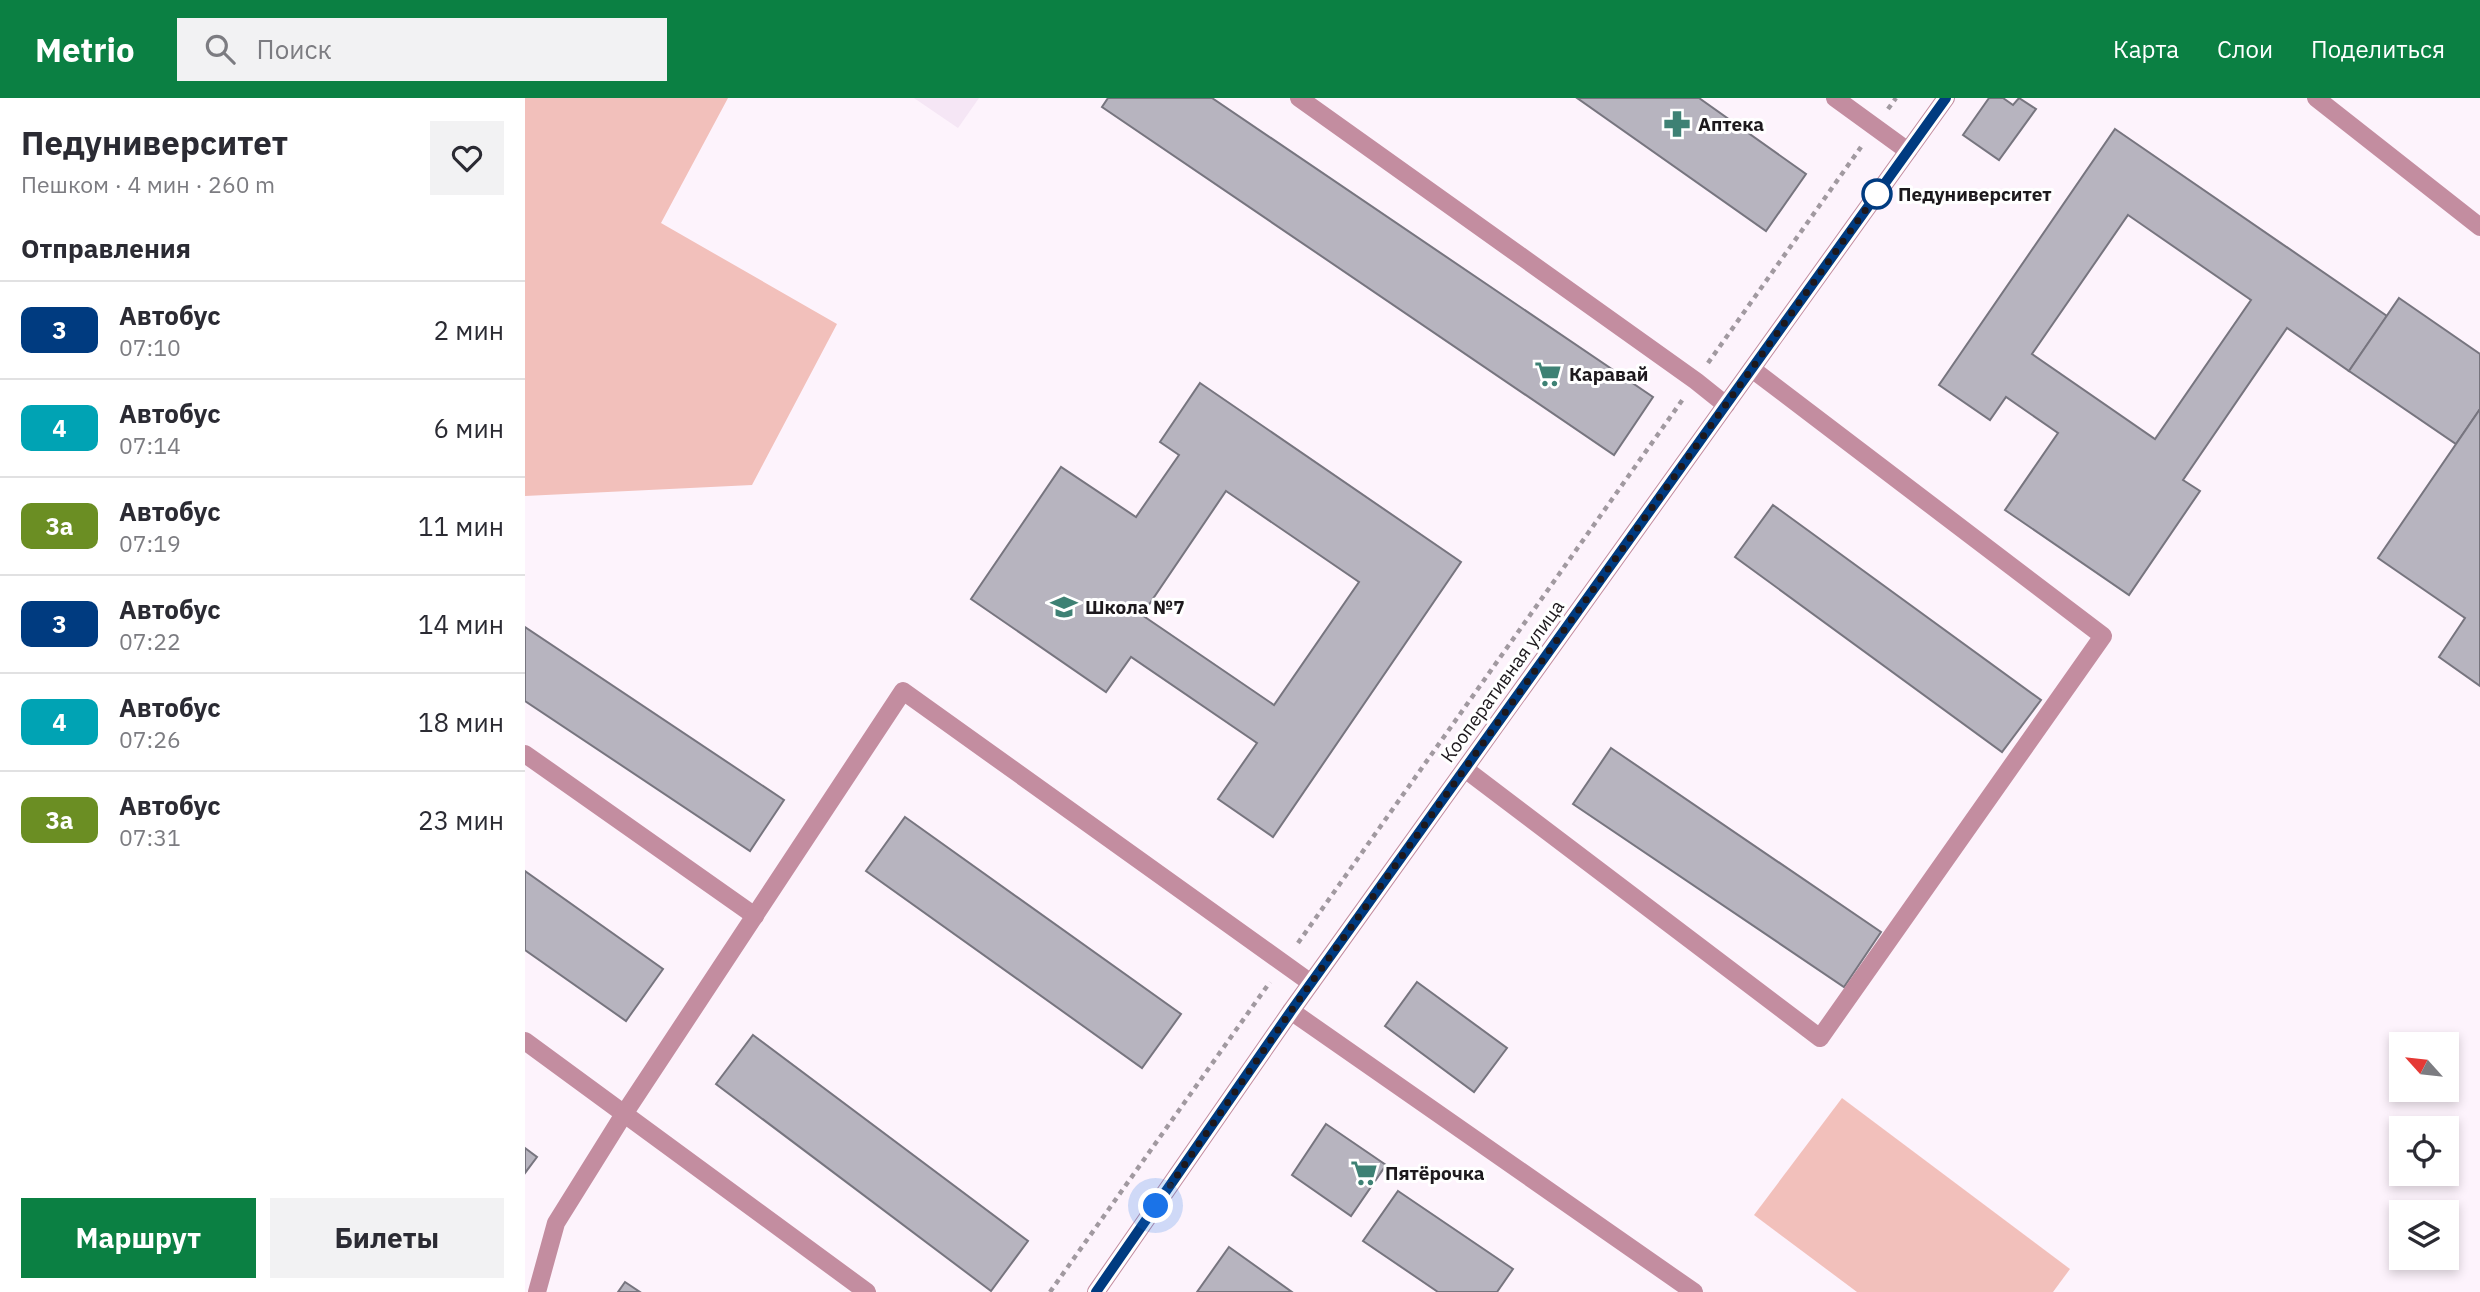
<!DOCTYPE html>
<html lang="ru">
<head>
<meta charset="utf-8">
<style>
  body { margin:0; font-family:"IBM Plex Sans",sans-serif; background:#f2f2f3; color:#2b2b33; height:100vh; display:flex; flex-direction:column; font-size:26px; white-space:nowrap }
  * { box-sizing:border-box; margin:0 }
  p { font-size:23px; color:#7c7c81 }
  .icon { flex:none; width:38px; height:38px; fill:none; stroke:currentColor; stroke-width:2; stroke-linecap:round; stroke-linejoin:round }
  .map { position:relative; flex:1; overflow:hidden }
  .drawer { display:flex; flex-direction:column; background:#fff; width:525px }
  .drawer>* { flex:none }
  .badge { padding:0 14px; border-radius:10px; font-size:24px; line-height:46px }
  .needle { width:46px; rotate:297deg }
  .tools { position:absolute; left:1864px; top:934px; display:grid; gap:14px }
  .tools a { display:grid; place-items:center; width:70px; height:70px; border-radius:0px; background:#fff; box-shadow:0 4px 10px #0003; font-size:35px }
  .you { position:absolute; width:35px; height:35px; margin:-18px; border:5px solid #fff; border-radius:50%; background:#1a73e8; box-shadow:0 0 0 10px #1a73e833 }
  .map>.badge { position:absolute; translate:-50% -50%; box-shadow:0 0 0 4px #fff }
  h2 { padding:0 21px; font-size:26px; line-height:63px }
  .round { display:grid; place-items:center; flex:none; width:74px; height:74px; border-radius:0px; background:#f2f2f3 }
  .summary { display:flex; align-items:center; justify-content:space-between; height:119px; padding:0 21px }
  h1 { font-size:33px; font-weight:800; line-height:52px }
  .primary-button { display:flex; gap:14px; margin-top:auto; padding:14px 21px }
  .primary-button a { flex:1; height:80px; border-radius:0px; background:#0b8043; color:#fff; font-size:28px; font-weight:800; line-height:80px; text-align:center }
  .primary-button a+a { background:#f2f2f3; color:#2b2b33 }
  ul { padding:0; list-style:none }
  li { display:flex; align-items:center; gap:21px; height:98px; padding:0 21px; border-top:2px solid #e1e1e2 }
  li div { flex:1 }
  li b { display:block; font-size:26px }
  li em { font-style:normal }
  li .badge { min-width:77px; font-weight:700; text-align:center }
  header { display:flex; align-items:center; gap:42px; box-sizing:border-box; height:98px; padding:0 35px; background:#0b8043; color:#fff }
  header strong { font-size:33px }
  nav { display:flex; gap:38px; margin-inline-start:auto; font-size:24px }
  .search { width:490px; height:63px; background:#f2f2f3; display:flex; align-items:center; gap:18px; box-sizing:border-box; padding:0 24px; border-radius:0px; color:#7c7c81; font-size:26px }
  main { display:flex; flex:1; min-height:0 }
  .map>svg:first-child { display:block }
</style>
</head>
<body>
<header>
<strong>Metrio</strong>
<div class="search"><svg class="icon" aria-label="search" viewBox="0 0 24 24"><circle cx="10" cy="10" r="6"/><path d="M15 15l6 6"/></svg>Поиск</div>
<nav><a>Карта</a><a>Слои</a><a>Поделиться</a></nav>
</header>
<main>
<section class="drawer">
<div class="summary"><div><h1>Педуниверситет</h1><p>Пешком · 4 мин · 260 m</p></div><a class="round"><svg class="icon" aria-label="heart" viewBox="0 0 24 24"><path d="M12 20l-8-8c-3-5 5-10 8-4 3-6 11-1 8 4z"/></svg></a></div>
<h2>Отправления</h2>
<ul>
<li><span class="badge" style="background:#003b80;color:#fff">3</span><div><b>Автобус</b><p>07:10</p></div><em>2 мин</em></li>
<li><span class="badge" style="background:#00a3b4;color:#fff">4</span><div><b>Автобус</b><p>07:14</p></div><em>6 мин</em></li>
<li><span class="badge" style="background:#6b8e23;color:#fff">3а</span><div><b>Автобус</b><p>07:19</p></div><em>11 мин</em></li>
<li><span class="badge" style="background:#003b80;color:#fff">3</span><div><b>Автобус</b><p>07:22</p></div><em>14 мин</em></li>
<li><span class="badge" style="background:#00a3b4;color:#fff">4</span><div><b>Автобус</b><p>07:26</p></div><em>18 мин</em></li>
<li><span class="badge" style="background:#6b8e23;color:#fff">3а</span><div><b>Автобус</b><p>07:31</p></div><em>23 мин</em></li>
</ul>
<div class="primary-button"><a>Маршрут</a><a>Билеты</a></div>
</section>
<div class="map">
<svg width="1955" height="1194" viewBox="0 0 1955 1194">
  <rect width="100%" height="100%" fill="#fdf3fc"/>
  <!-- built -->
  <polygon fill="#f5e6f5" points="389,0 454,0 433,30"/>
  <!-- green -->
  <g fill="#f2c0bb">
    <polygon points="0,0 203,0 136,125 312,226 227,387 0,398"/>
    <polygon points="1317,1000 1545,1171 1528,1194 1332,1194 1229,1117"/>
  </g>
  <!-- building -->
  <g fill="#b7b4bf" stroke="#77757f" stroke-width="2" fill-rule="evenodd">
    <polygon points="583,0 687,0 1128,299 1089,357 577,9"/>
    <polygon points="1052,0 1174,0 1281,76 1241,133"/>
    <polygon points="1464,0 1478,0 1488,7 1494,0 1511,11 1474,62 1438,37"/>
    <path d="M1590 31 1862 218 1824 273 1762 230 1658 382 1675 393 1604 497 1480 412 1533 335 1481 299 1465 322 1414 287ZM1603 117 1726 202 1630 341 1507 256Z"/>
    <polygon points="1874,200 1955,256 1955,311 1931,346 1824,273"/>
    <path d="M675 285 936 464 748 739 693 701 732 645 606 559 581 594 446 501 536 369 611 419 654 357 635 344ZM701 393 834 484 749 607 617 517Z"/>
    <polygon points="1955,311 1955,588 1914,559 1940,520 1853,460"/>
    <polygon points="1248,407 1516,602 1477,654 1210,459"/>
    <polygon points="0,529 259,702 225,753 0,603"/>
    <polygon points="1086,650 1356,834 1319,889 1048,706"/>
    <polygon points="380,719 656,916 617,970 341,773"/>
    <polygon points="0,773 138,871 101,923 0,852"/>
    <polygon points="892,884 982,950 949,994 860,928"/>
    <polygon points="228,937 503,1143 466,1193 191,986"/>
    <polygon points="801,1026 861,1067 826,1118 767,1077"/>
    <polygon points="0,1050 12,1059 0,1075"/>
    <polygon points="873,1093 988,1171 972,1194 913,1194 838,1143"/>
    <polygon points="704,1149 767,1194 672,1194"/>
    <polygon points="100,1184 115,1194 93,1194"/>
  </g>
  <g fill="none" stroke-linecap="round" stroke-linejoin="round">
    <!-- path -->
    <g stroke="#a199a0" stroke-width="4.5" stroke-dasharray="5 5" stroke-linecap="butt">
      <polyline points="1363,11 1371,0"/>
      <polyline points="1183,265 1336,49"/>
      <polyline points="773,845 1158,301"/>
      <polyline points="525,1194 745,884"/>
    </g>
    <!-- minor -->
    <g stroke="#c38da0" stroke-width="18">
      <polyline points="774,0 1171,283 1201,307"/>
      <polyline points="1310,0 1383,53"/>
      <polyline points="1791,0 1955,129"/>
      <polyline points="0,656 230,818"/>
      <polyline points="940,671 1295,940 1578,538 1227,271"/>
      <polyline points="766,913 1169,1194"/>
      <polyline points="0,943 342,1194"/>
      <polyline points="12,1194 31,1125 99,1016 378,593 786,885"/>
      <polyline points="571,1194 766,913 1421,0"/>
    </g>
  </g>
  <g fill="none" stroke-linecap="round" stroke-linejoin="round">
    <defs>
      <polyline id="line" points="571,1194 766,913 1421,0"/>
    </defs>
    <!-- line casing -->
    <use href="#line" stroke="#fff" stroke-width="16"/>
    <!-- line -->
    <use href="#line" stroke="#003b80" stroke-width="10"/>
    <!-- walk -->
    <polyline stroke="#1d191d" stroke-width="7" stroke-dasharray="0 12.6" points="631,1108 766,913 1352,96"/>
  </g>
  <!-- icons -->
  <defs>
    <symbol id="pharmacy-bare" viewBox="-9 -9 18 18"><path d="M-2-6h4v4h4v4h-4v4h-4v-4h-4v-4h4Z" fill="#3e8174" stroke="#fff" stroke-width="2.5" paint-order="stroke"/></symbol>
    <symbol id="supermarket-bare" viewBox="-9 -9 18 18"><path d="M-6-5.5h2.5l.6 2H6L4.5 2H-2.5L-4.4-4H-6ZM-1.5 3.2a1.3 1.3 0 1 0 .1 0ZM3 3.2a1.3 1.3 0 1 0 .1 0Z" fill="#3e8174" stroke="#fff" stroke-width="2.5" paint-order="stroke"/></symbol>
    <symbol id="school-bare" viewBox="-9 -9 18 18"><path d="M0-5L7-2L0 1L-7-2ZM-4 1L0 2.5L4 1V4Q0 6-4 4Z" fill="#3e8174" stroke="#fff" stroke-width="2.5" paint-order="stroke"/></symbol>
  </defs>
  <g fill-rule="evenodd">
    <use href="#pharmacy-bare" x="1133" y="7" width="38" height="38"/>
    <use href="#supermarket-bare" x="1004" y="257" width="38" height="38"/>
    <use href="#school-bare" x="520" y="490" width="38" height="38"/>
    <use href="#supermarket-bare" x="820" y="1056" width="38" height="38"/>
  </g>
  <!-- markers -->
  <circle fill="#fff" stroke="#003b80" stroke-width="3.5" cx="1352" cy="96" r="14"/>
  <g text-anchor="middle" stroke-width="6" stroke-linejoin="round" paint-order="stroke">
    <!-- poi labels -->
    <g font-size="19" font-weight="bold" fill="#1d191d" stroke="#fff" text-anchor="start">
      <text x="1173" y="33">Аптека</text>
      <text x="1044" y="283">Каравай</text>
      <text x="560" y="516">Школа №7</text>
      <text x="860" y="1082">Пятёрочка</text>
    </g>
    <!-- stop labels -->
    <g font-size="19" font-weight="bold" fill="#1d191d" stroke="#fff" text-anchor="start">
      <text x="1373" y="103">Педуниверситет</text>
    </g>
    <!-- street labels -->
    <g font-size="19" fill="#1d191d" stroke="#fff">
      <text transform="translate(977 583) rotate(-54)" y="7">Кооперативная улица</text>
    </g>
  </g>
</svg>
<div class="tools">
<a><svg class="needle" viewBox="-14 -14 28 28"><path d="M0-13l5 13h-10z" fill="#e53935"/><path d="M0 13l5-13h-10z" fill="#7c7c81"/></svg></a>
<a><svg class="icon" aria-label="locate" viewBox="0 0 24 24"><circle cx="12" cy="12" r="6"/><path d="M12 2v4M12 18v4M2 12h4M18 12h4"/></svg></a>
<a><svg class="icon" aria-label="layers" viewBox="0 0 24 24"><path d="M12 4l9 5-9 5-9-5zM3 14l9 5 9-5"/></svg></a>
</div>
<div class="you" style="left:631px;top:1108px"></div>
</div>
</main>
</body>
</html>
